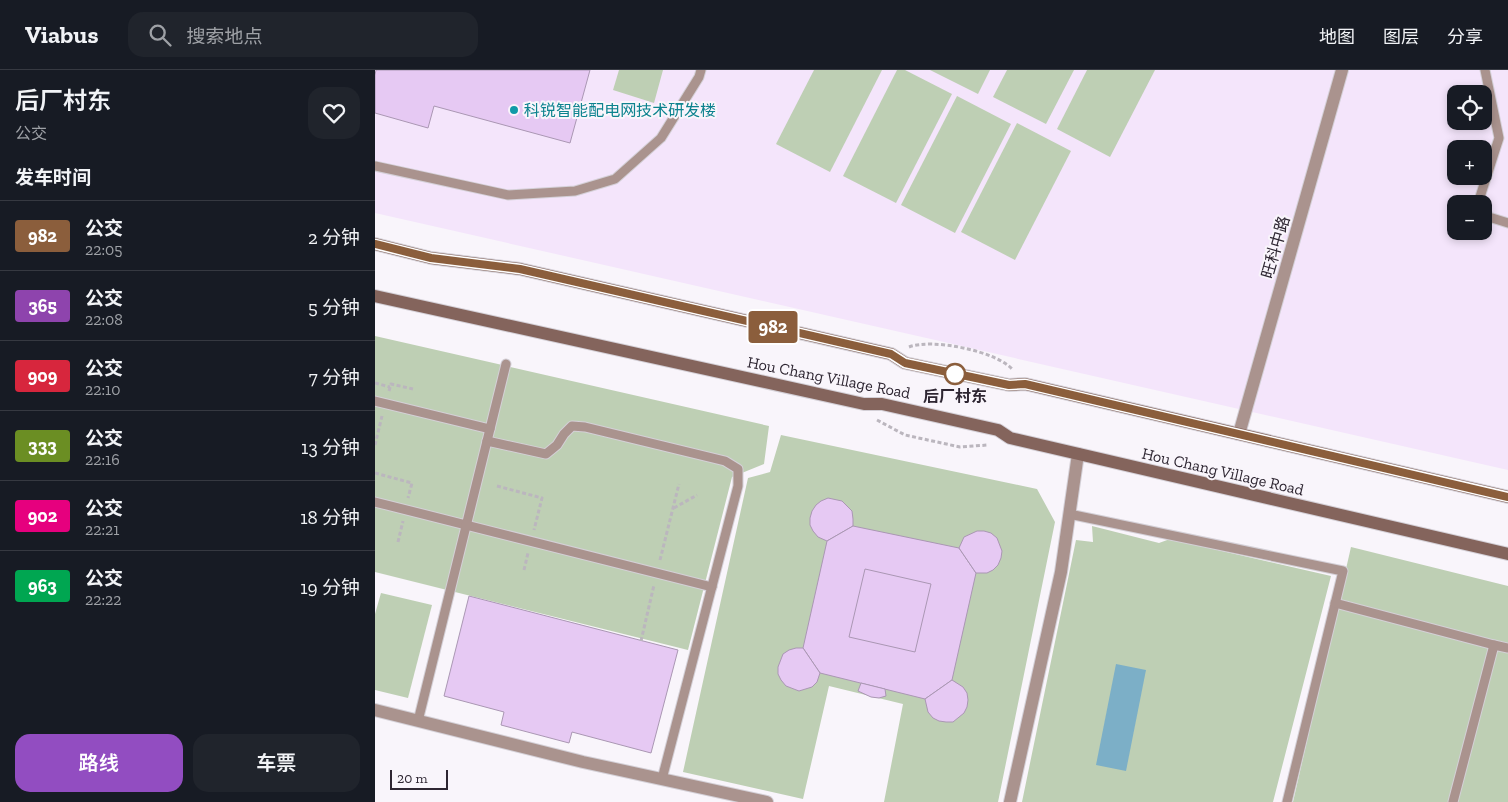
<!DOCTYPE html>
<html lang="zh">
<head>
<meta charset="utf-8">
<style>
  body { margin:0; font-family:"Zilla Slab","Noto Sans SC",serif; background:#20242c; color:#f1f3f6; height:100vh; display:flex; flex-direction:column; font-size:19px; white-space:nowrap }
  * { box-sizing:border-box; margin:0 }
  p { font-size:16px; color:#9ea1a6 }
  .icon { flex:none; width:28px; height:28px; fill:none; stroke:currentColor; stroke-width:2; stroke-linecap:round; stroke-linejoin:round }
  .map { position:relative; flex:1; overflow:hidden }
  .panel { display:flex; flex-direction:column; background:#171b24; width:375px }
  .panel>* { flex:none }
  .badge { padding:0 10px; border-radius:4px; font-size:18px; line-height:32px }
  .fabs { position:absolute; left:1072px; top:15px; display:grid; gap:10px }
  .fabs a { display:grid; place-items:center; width:45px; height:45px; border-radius:10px; background:#171b24; box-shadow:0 2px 8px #0003; font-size:25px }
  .scale { position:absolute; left:15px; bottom:12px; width:58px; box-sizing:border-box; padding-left:5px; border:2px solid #2e2632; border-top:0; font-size:14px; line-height:18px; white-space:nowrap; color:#2e2632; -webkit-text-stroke:4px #f9f5fb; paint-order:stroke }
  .map>.badge { position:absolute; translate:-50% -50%; box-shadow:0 0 0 2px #fff }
  h2 { padding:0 15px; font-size:19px; line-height:45px }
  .round { display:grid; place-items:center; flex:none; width:52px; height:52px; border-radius:15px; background:#20242c }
  .summary { display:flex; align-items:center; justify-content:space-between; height:85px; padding:0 15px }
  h1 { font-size:24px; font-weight:600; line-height:38px }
  .button { display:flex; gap:10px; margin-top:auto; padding:10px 15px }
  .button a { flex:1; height:58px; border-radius:15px; background:#924dc1; color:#fff; font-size:20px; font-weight:600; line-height:58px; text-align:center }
  .button a+a { background:#20242c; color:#f1f3f6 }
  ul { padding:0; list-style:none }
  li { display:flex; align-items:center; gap:15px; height:70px; padding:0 15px; border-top:1px solid #363941 }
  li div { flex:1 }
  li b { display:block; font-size:19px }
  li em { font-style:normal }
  li .badge { min-width:55px; font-weight:700; text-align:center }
  header { display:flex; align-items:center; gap:30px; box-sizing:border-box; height:70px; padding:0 25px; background:#171b24; border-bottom:1px solid #363941 }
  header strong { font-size:24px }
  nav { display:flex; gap:28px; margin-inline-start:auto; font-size:18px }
  .search { width:350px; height:45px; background:#20242c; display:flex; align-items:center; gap:12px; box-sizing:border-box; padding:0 18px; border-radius:15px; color:#9ea1a6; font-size:19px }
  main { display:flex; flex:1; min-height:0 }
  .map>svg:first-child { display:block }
</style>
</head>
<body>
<header>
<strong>Viabus</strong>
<div class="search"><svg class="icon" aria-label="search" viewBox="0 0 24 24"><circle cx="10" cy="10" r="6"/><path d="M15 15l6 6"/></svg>搜索地点</div>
<nav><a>地图</a><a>图层</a><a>分享</a></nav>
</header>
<main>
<section class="panel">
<div class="summary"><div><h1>后厂村东</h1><p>公交</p></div><a class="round"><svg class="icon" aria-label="heart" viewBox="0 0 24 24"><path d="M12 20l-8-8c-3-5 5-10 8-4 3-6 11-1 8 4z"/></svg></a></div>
<h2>发车时间</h2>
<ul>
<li><span class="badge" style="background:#8b5e3c;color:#fff">982</span><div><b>公交</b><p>22:05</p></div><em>2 分钟</em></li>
<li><span class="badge" style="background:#8e44ad;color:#fff">365</span><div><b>公交</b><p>22:08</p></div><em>5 分钟</em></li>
<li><span class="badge" style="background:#d7263d;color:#fff">909</span><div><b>公交</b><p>22:10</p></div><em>7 分钟</em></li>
<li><span class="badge" style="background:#6b8e23;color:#fff">333</span><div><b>公交</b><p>22:16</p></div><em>13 分钟</em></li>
<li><span class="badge" style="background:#e6007e;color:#fff">902</span><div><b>公交</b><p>22:21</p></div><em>18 分钟</em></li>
<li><span class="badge" style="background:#00a651;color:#fff">963</span><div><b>公交</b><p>22:22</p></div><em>19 分钟</em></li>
</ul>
<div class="button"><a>路线</a><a>车票</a></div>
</section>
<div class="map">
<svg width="1133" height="732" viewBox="0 0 1133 732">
  <rect width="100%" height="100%" fill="#f9f5fb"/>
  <!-- built -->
  <path fill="#f4e5fb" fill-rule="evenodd" d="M0 0H1133V400L0 143ZM1081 24H1109V51H1081ZM1081 79H1109V106H1081ZM1081 134H1109V161H1081Z"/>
  <!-- green -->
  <g fill="#becfb4">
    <polygon points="244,0 288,0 279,33 238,20"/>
    <polygon points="439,0 507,0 455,102 401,74"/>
    <polygon points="522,0 530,0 577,24 521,133 468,106"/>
    <polygon points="555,0 615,0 603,24"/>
    <polygon points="632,0 699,0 671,54 618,27"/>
    <polygon points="712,0 780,0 735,87 682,59"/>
    <polygon points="582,26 636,54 580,163 526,135"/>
    <polygon points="642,53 696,81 640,190 586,162"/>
    <polygon points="0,266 394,356 389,394 357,407 313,580 0,502"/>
    <polygon points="406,365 662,419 680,452 623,732 509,732 528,634 454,616 428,729 308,702 373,408 395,402"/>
    <polygon points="717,456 784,473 795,469 956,506 898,732 647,732 701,470 718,472"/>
    <polygon points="976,477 1133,516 1133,732 918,732"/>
    <polygon points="6,523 57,535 33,628 0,620 0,544"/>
  </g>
  <!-- water -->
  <polygon fill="#7cafc7" points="741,594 771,600 751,701 721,695"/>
  <!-- building -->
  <g fill="#e6c9f3" stroke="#aa97b3">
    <polygon points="1,0 215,0 195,73 59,36 53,58 0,43 0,5"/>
    <polygon points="453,428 467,431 477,441 478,449 478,456 452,471 443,467 438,461 435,455 435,448 437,441 441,435 446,431"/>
    <polygon points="478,456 584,478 601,503 577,610 550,629 445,603 428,578 452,471"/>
    <polygon points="602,461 609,461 616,463 622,468 627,481 626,488 623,495 618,500 612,503 601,503 584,478 589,467"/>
    <polygon points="490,499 556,514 540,582 474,567"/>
    <polygon points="94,526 303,580 276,683 197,662 194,673 126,655 129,642 69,626"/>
    <polygon points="421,578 428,578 445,603 442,612 437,617 424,621 411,616 406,610 403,604 403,597 408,584 414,580"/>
    <polygon points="577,610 588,617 592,623 593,630 592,637 589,643 578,652 571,652 564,651 558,648 553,642 550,629"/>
    <polygon points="486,613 510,619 511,626 504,628 496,627 483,621"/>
  </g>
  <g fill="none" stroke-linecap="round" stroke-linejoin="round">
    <defs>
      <g id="service">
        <polyline points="0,96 133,125 200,121 240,109 286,68 324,7 326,0"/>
        <polyline points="1106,134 1104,130 1124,68 1110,0"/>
        <polyline points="1109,138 1114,147 1133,153"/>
        <polyline points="0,331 115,359"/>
        <polyline points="112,371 171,384 182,375 189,364 197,356 210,357 350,391 363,399 363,416 287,709"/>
        <polyline points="0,432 337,517"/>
        <polyline points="694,444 968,501 912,732"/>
        <polyline points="960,533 1119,575"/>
        <polyline points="43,651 131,294"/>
        <polyline points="1078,732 1119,575 1133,578"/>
      </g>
      <g id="minor">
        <polyline points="0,640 208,692 392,732"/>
        <polyline points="635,732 686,502 703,384"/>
      </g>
      <polyline id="tertiary" points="864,364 967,0"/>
      <g id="secondary">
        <polyline points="0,174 56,188 145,199 516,284 530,293 634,315 650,314 1133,427"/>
        <polyline points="0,226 489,334 507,334 623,360 635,368 1133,484"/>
      </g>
    </defs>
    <!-- service casing -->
    <use href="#service" stroke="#d4d0d7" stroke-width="11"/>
    <!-- minor casing -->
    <use href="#minor" stroke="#d4d0d7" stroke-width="14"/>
    <!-- tertiary casing -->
    <use href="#tertiary" stroke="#d4d0d7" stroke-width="14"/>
    <!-- secondary casing -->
    <use href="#secondary" stroke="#d4d0d7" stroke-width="14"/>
    <!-- path -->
    <g stroke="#bbb6be" stroke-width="3" stroke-dasharray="4 2.5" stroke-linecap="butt">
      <path d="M534 277C557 268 622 281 638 300"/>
      <polyline points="0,313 15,317"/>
      <polyline points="14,321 16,314 38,319"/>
      <polyline points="502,350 530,365 585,377 613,375"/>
      <polyline points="0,375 7,346"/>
      <polyline points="0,403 37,413 33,428"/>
      <polyline points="122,416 167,428 159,460"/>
      <polyline points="299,438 322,425"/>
      <polyline points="23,472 28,451"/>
      <polyline points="285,490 304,414"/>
      <polyline points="149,500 153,483"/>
      <polyline points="266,571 279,515"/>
    </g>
    <!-- service -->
    <use href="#service" stroke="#aa938e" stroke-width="9"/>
    <!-- minor -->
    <use href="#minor" stroke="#aa938e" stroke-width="12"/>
    <!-- tertiary -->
    <use href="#tertiary" stroke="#aa938e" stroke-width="12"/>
    <!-- secondary -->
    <use href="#secondary" stroke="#84645c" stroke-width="12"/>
  </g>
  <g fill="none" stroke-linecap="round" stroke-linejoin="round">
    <defs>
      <polyline id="line" points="0,174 56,188 145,199 516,284 530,293 634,315 650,314 1133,427"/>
    </defs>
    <!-- line casing -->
    <use href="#line" stroke="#fff" stroke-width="11"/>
    <!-- line -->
    <use href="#line" stroke="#8b5e3c" stroke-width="8"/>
  </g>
  <!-- markers -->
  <circle fill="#0f9aa8" stroke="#f9f5fb" stroke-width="2" cx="139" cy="40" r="5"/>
  <circle fill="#fff" stroke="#8b5e3c" stroke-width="2.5" cx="580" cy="304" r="10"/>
  <g text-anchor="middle" stroke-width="4" stroke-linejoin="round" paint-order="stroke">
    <!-- culture labels -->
    <g font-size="16" fill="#0d838f" stroke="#f9f5fb" text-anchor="start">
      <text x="149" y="46">科锐智能配电网技术研发楼</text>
    </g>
    <!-- street labels -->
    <g font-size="16" fill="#2e2632" stroke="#f9f5fb">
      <text transform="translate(900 177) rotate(-74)" y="6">旺科中路</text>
      <text transform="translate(454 307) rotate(11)" y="6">Hou Chang Village Road</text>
      <text transform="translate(848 401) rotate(13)" y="6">Hou Chang Village Road</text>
    </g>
    <!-- stop labels -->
    <g font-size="16" font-weight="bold" fill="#2e2632" stroke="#f9f5fb">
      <text x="580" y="332">后厂村东</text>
    </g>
  </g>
</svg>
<div class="fabs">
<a><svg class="icon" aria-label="locate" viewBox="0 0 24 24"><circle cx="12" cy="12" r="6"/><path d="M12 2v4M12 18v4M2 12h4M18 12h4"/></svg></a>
<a>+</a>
<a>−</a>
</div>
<div class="scale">20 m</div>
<b class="badge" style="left:398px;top:257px;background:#8b5e3c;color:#fff">982</b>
</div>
</main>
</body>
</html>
